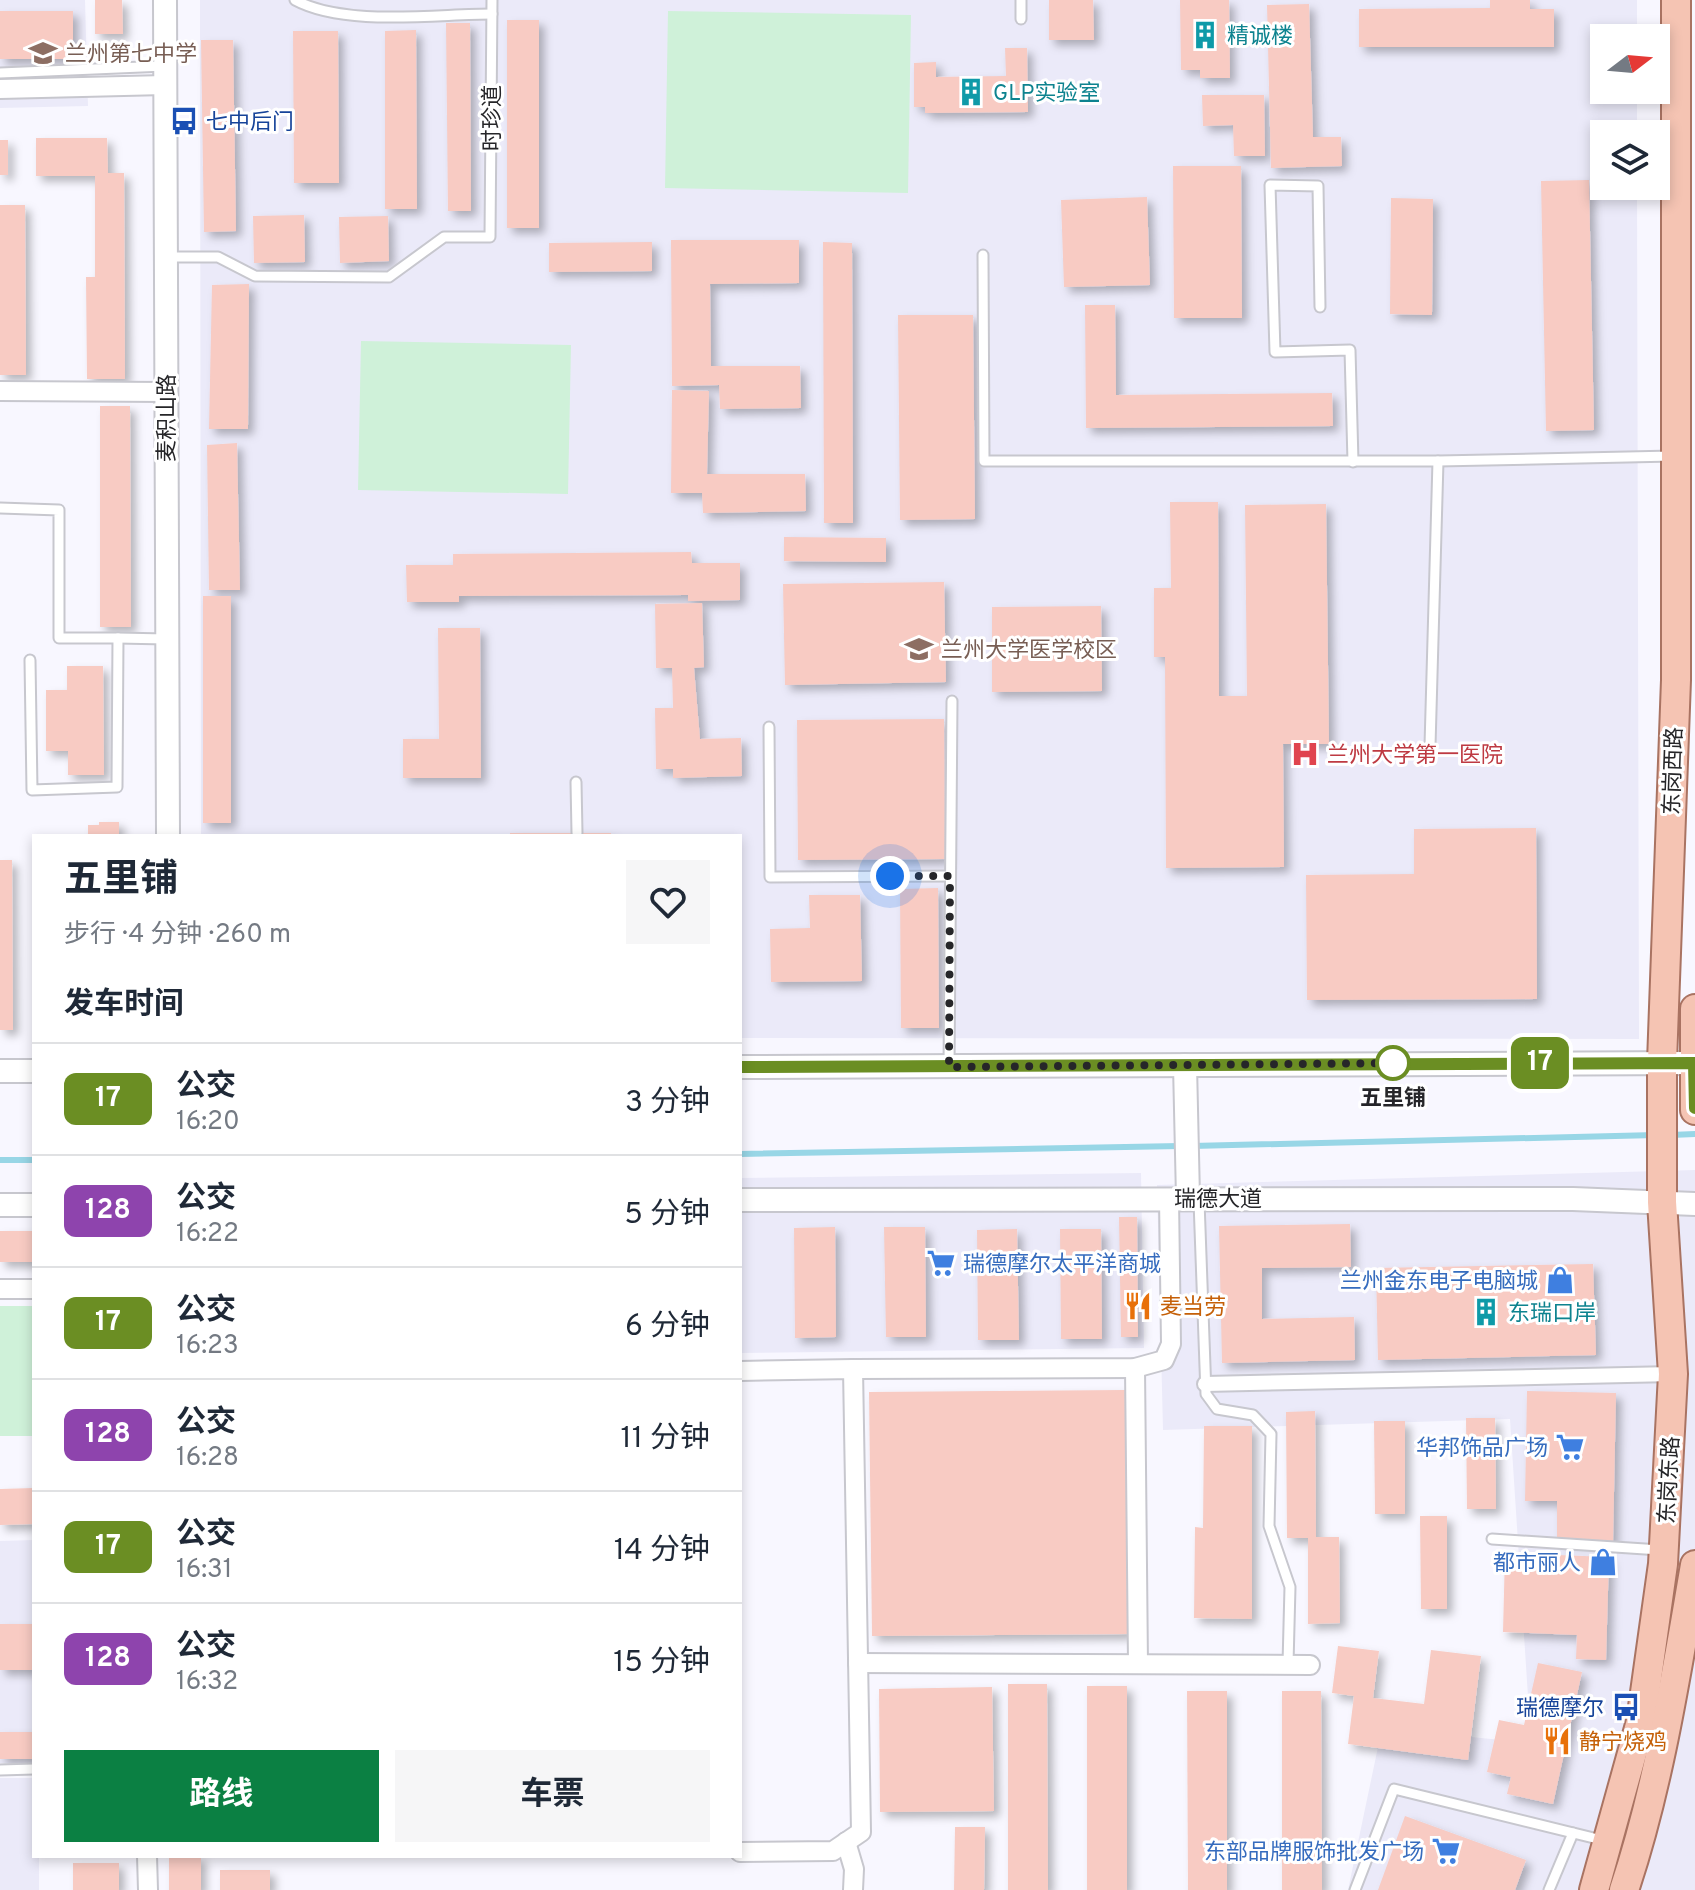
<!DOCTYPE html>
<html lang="zh">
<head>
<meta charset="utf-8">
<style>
  body { margin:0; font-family:Overpass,"Noto Sans SC",sans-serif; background:#f6f6f7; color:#1f2937; height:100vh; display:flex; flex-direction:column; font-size:30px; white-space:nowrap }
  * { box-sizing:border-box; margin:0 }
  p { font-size:26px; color:#747a83 }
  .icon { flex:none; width:44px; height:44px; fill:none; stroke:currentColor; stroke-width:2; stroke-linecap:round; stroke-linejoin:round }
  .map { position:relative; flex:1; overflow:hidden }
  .drawer { position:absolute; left:32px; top:834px; width:710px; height:1024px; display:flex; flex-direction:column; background:#fff; border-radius:0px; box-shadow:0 4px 12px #0003 }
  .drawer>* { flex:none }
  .badge { padding:0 16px; border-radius:12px; font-size:28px; line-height:52px }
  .needle { width:52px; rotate:74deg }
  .controls { position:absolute; left:1590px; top:24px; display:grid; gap:16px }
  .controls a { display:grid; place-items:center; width:80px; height:80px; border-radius:0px; background:#fff; box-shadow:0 4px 12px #0003; font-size:40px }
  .you { position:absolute; width:40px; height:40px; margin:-20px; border:6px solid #fff; border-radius:50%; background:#1a73e8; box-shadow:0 0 0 12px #1a73e833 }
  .map>.badge { position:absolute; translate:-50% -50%; box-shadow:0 0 0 4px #fff }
  h2 { padding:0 32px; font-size:30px; line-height:72px }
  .round { display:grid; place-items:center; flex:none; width:84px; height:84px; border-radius:0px; background:#f6f6f7 }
  .summary { display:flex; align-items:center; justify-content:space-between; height:136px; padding:0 32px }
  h1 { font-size:38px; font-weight:700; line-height:60px }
  .action { display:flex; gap:16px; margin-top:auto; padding:16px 32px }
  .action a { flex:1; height:92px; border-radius:0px; background:#0b8043; color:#fff; font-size:32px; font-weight:700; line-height:92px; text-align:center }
  .action a+a { background:#f6f6f7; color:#1f2937 }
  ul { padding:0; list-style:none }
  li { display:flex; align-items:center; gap:24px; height:112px; padding:0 32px; border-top:2px solid #e0e1e3 }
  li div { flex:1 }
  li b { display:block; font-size:30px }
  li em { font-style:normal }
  li .badge { min-width:88px; font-weight:700; text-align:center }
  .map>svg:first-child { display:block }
</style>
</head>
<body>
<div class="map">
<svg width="1695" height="1890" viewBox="0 0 1695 1890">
  <defs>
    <filter id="shadow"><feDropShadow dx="5.5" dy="5.5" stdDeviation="4" flood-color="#0004"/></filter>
  </defs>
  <rect width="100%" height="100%" fill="#f8f7ff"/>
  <!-- built -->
  <g fill="#ebeaf9">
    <polygon points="0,0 85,0 88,106 0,108"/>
    <polygon points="200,0 1637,0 1637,38 1604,38 1604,90 1637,90 1637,134 1604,134 1604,186 1637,186 1639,1039 740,1038 740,836 201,836"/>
    <polygon points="1695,1170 1695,1890 1348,1890 1382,1728 1531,1743 1510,1419 1163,1430 1157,1185"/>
    <polygon points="1141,1173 1144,1348 740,1353 740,1178"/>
    <polygon points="34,1540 34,1763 0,1763 0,1541"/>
    <polygon points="0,1778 34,1778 34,1856 39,1856 39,1890 0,1890"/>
  </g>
  <!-- green -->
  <g fill="#cff1d9">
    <polygon points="668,11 911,15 908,193 665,188"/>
    <polygon points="361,341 571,345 568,494 358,490"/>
    <rect x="0" y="1306" width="34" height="130"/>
  </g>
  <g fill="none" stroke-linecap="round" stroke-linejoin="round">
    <!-- stream -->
    <g stroke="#98d6e6" stroke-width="6">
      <polyline points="1671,1135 1695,1134"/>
      <polyline points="1192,1146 1656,1135"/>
      <polyline points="740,1154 1180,1146"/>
      <polyline points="0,1160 34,1160"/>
    </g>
  </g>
  <!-- building -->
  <g fill="#f8cbc3" filter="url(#shadow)">
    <polygon points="95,0 122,0 123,34 95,34"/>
    <polygon points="1049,0 1093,0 1094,40 1049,40"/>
    <polygon points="1180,0 1229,0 1230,78 1200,78 1200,70 1181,70"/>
    <polygon points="1490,0 1530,0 1530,9 1554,9 1554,47 1359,47 1359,9 1490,8"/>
    <polygon points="1309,4 1313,137 1341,137 1342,166 1271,168 1267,5"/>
    <rect x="0" y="11" width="73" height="48"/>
    <rect x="507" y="20" width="32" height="208"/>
    <polygon points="446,23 470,23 471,211 448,211"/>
    <polygon points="416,30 417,209 385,209 385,31"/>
    <polygon points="293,31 338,31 339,183 294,183"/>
    <polygon points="201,40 233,40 236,231 204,232"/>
    <polygon points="1005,48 1027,48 1028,112 925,113 925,107 914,107 914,63 936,62 936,77 1006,76"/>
    <polygon points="1202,95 1264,95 1265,156 1234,156 1233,125 1203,126"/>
    <polygon points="36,138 107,138 108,173 124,173 125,379 87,379 86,277 95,277 95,176 36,176"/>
    <rect x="0" y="140" width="8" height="35"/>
    <polygon points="1173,166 1241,166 1242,318 1174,318"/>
    <polygon points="1589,180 1594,430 1546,431 1541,181"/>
    <polygon points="1147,197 1150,285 1064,287 1061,200"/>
    <polygon points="1391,198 1433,199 1432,315 1390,314"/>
    <polygon points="0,205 25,205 26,375 0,375"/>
    <polygon points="304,215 305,262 254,263 253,216"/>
    <polygon points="388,216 389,261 340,263 339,217"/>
    <polygon points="671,240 799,240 799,283 710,284 711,366 800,366 801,408 720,409 719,385 672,386"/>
    <polygon points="652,242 652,271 549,272 549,243"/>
    <polygon points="823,242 852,243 853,523 824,523"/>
    <polygon points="249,284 248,429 209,429 212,285"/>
    <polygon points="1085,305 1115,305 1116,395 1332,393 1333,426 1086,428"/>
    <polygon points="898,315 973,315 975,519 900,520"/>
    <polygon points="672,390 709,391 707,474 805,474 806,511 703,513 702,493 671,493"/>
    <polygon points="100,406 130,406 131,627 100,627"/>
    <polygon points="237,443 240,590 209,590 207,445"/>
    <polygon points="1170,502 1218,502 1219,696 1247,696 1245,505 1326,504 1329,744 1283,744 1284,867 1166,868 1165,657 1154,657 1154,588 1171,588"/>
    <polygon points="784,537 886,538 886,562 784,561"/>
    <polygon points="691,552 692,563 740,563 740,600 688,601 688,595 459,596 459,602 407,602 406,565 453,565 453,554"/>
    <polygon points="944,582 946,682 785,685 783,584"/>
    <rect x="203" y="596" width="28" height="227"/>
    <polygon points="702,603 704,667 694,668 700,739 741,738 742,776 673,778 673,769 656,769 655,708 673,708 672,668 656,668 655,604"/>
    <polygon points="1101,606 1102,691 992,692 992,607"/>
    <polygon points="438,628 480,628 481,778 403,778 403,739 439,739"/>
    <polygon points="67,666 103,666 104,775 68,775 68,751 46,751 46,690 67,690"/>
    <polygon points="944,719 945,859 798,860 797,720"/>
    <polygon points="99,822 119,822 119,836 88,836 88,825 99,825"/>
    <polygon points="1536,828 1537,999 1307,1000 1306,875 1414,874 1414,829"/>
    <rect x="510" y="833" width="101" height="3"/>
    <polygon points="0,860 12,860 13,1030 0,1030"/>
    <polygon points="938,888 939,1028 901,1028 900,889"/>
    <polygon points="809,895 860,895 862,981 771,982 770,929 810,928"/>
    <polygon points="1119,1217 1137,1217 1138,1337 1121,1337"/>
    <polygon points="1350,1224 1351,1267 1262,1268 1262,1319 1354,1317 1355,1360 1222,1363 1219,1226"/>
    <polygon points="835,1227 836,1337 795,1338 794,1228"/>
    <polygon points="884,1227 925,1227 926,1337 886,1337"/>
    <polygon points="1017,1229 1019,1340 978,1340 977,1230"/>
    <polygon points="1060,1229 1101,1229 1102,1339 1061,1339"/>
    <rect x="0" y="1231" width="34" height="31"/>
    <polygon points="1593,1264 1596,1355 1378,1360 1376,1268"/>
    <polygon points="1125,1390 1128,1634 872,1636 869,1392"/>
    <polygon points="1527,1391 1616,1393 1613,1543 1557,1541 1557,1501 1525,1501"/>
    <polygon points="1315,1411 1316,1537 1339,1537 1340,1623 1308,1624 1308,1538 1287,1538 1286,1412"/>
    <polygon points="1466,1418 1495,1418 1496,1509 1467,1509"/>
    <polygon points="1374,1421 1405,1421 1405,1514 1375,1514"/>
    <polygon points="1204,1426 1252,1426 1252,1619 1194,1618 1195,1527 1203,1528"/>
    <polygon points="34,1488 34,1524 0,1525 0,1489"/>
    <polygon points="1420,1516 1447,1516 1447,1609 1421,1609"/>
    <polygon points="1505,1553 1609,1557 1606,1660 1576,1659 1577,1635 1503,1632"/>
    <rect x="0" y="1624" width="34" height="46"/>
    <polygon points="1338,1646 1379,1651 1373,1698 1424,1704 1431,1650 1481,1656 1468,1760 1348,1744 1354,1696 1332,1693"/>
    <polygon points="1538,1663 1582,1672 1553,1804 1507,1794 1511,1777 1487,1772 1499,1720 1524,1725"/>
    <polygon points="1008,1684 1047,1684 1048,1890 1008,1890"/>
    <rect x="1087" y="1686" width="40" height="204"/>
    <polygon points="992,1687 994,1811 880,1812 879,1689"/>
    <polygon points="1187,1691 1227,1691 1227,1890 1188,1890"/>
    <polygon points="1282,1691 1321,1691 1322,1890 1282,1890"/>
    <rect x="0" y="1732" width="34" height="27"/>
    <polygon points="1405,1816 1526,1860 1515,1890 1378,1890"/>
    <polygon points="955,1827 985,1827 984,1890 954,1890"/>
    <rect x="169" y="1856" width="32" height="34"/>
    <rect x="73" y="1863" width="46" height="27"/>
    <rect x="220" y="1870" width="50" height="20"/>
  </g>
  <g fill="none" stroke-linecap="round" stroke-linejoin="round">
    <defs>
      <g id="service">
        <path d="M295 0C345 27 435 14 492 14"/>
        <polyline points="1021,0 1021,19"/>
        <polyline points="0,73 165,66"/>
        <polyline points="983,255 984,461 1438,461 1673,456"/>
        <polyline points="168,257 218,257 255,276 389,277 444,237 490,237 492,0"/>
        <polyline points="1320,307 1318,186 1270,185 1275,352 1350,350 1353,462"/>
        <polyline points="0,508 59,510 59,638 118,638 117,787 32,790 30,660"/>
        <polyline points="118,638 166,639"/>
        <polyline points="769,727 770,877 950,876"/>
        <polyline points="1430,746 1438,461"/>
        <polyline points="576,782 577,833"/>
        <polyline points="949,1067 952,701"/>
        <polyline points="1199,1201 1206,1394 1217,1409 1253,1415 1271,1434 1269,1526 1290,1587 1288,1664"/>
        <polyline points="1492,1539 1660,1550"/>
        <polyline points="0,1770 34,1769"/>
        <polyline points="1355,1890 1394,1789 1606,1841"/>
        <polyline points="1549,1890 1573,1833"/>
      </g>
      <polyline id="pedestrian" points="1205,1384 1673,1374"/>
      <g id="minor">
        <polyline points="0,89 165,85"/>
        <polyline points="0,391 166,392"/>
        <polyline points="0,1289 34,1289"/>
        <polyline points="1135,1368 1138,1664"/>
        <polyline points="853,1369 1135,1368 1164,1360 1171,1344 1169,1198"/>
        <polyline points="740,1371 853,1369 861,1832 833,1851 740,1852"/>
        <polyline points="858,1663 1310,1665"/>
        <polyline points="846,1842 854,1869 853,1890"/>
        <polyline points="147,1856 148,1890"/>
      </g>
      <g id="tertiary">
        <polyline points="165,0 168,836"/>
        <polyline points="1185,1065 1188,1198"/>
        <polyline points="740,1067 1695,1063"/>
        <polyline points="0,1071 34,1071"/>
        <polyline points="740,1200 1573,1199 1695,1204"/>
        <polyline points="0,1205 34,1205"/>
      </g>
      <g id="primary">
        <polyline points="1695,1009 1695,1110"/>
        <polyline points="1594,1890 1641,1721 1663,1564 1673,1374 1662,1202 1662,1062 1676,680 1676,0"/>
        <path d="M1624 1890C1659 1786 1676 1674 1695 1565"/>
      </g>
    </defs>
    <!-- service casing -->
    <use href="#service" stroke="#c7c7ce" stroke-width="13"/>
    <!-- pedestrian casing -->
    <use href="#pedestrian" stroke="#c7c7ce" stroke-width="18"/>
    <!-- minor casing -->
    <use href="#minor" stroke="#c7c7ce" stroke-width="22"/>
    <!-- tertiary casing -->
    <use href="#tertiary" stroke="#c7c7ce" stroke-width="26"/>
    <!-- primary casing -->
    <use href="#primary" stroke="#a97362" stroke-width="32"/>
    <!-- service -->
    <use href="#service" stroke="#fff" stroke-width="9"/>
    <!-- pedestrian -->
    <use href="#pedestrian" stroke="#fff" stroke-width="14"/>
    <!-- minor -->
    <use href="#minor" stroke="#fff" stroke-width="18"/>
    <!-- tertiary -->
    <use href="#tertiary" stroke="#fff" stroke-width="22"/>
    <!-- primary -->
    <use href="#primary" stroke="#f5c4b3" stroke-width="28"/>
  </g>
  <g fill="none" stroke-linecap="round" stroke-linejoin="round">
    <defs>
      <polyline id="line" points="740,1067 1694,1063 1695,1108"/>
    </defs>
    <!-- line casing -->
    <use href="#line" stroke="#fff" stroke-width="18"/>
    <!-- line -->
    <use href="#line" stroke="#6b8e23" stroke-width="12"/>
    <!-- walk -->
    <polyline stroke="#262629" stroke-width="8" stroke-dasharray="0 14.4" points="890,876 950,876 949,1067 1407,1063 1393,1063"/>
  </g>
  <!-- icons -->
  <defs>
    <symbol id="building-bare" viewBox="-9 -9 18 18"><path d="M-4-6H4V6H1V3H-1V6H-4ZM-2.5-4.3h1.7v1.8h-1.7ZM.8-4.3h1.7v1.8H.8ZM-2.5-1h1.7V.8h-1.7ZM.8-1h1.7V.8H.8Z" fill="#0f9aa8" stroke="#fff" stroke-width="2.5" paint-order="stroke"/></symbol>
    <symbol id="school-bare" viewBox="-9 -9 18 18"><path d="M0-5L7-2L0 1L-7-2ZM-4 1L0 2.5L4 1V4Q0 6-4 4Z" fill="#8d6e63" stroke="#fff" stroke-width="2.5" paint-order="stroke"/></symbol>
    <symbol id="bus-bare" viewBox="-9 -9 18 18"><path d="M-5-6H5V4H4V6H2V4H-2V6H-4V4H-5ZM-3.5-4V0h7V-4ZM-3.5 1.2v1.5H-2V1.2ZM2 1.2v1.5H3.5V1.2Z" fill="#1a4fb4" stroke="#fff" stroke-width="2.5" paint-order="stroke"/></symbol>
    <symbol id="university-bare" viewBox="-9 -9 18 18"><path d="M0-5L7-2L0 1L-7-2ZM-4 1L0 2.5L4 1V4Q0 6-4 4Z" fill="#8d6e63" stroke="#fff" stroke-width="2.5" paint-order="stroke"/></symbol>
    <symbol id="hospital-bare" viewBox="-9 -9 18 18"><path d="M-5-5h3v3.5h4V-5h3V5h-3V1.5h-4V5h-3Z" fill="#e0444e" stroke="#fff" stroke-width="2.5" paint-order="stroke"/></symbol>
    <symbol id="supermarket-bare" viewBox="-9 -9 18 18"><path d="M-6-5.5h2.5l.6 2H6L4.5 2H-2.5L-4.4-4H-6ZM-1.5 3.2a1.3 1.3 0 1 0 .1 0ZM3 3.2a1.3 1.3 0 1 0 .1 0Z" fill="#3f7fe0" stroke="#fff" stroke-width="2.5" paint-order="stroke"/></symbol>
    <symbol id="shop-bare" viewBox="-9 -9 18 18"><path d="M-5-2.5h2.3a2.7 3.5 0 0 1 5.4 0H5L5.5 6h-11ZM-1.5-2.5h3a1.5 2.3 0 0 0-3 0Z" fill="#3f7fe0" stroke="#fff" stroke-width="2.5" paint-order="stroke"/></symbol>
    <symbol id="restaurant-bare" viewBox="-9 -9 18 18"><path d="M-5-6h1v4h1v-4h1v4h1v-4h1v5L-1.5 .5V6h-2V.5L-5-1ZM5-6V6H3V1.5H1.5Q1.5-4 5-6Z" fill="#e8710a" stroke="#fff" stroke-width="2.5" paint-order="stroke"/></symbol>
  </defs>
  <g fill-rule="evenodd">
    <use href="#building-bare" x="1185" y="15" width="40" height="40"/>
    <use href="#school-bare" x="23" y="33" width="40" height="40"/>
    <use href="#building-bare" x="951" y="72" width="40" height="40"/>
    <use href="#bus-bare" x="164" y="101" width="40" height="40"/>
    <use href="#university-bare" x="899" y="629" width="40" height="40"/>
    <use href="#hospital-bare" x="1285" y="734" width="40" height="40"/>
    <use href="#supermarket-bare" x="921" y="1243" width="40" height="40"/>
    <use href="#shop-bare" x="1540" y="1260" width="40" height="40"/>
    <use href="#restaurant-bare" x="1118" y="1286" width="40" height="40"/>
    <use href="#building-bare" x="1466" y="1292" width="40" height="40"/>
    <use href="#supermarket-bare" x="1550" y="1427" width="40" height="40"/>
    <use href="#shop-bare" x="1583" y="1542" width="40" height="40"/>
    <use href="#bus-bare" x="1606" y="1687" width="40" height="40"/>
    <use href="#restaurant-bare" x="1537" y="1721" width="40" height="40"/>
    <use href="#supermarket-bare" x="1426" y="1831" width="40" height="40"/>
  </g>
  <!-- markers -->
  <circle fill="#fff" stroke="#6b8e23" stroke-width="4" cx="1393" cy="1063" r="16"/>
  <g text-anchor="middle" stroke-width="6" stroke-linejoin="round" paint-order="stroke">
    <!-- culture labels -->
    <g font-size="22" fill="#0d838f" stroke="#fff" text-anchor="start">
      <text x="1227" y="43">精诚楼</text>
      <text x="993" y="100">GLP实验室</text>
      <text x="1508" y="1320">东瑞口岸</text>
    </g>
    <!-- education labels -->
    <g font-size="22" fill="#785e54" stroke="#fff" text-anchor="start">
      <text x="65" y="61">兰州第七中学</text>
      <text x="941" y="657">兰州大学医学校区</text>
    </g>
    <!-- street labels -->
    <g font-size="22" fill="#262629" stroke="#fff">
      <text transform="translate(491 118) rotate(-90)" y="8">时珍道</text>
      <text transform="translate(166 418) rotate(-90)" y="8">麦积山路</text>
      <text transform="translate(1672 771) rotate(-88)" y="8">东岗西路</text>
      <text x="1218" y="1206">瑞德大道</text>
      <text transform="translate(1668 1480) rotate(-87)" y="8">东岗东路</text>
    </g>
    <!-- transit labels -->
    <g font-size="22" fill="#164399" stroke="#fff" text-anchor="start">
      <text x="206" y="129">七中后门</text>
      <text x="1604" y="1715" text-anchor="end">瑞德摩尔</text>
    </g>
    <!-- health labels -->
    <g font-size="22" fill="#be3a42" stroke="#fff" text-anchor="start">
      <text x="1327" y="762">兰州大学第一医院</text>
    </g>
    <!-- stop labels -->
    <g font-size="22" font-weight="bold" fill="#262629" stroke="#fff">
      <text x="1393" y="1105">五里铺</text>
    </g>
    <!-- shop labels -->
    <g font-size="22" fill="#366cbe" stroke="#fff" text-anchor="end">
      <text x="963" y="1271" text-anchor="start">瑞德摩尔太平洋商城</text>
      <text x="1538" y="1288">兰州金东电子电脑城</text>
      <text x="1548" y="1455">华邦饰品广场</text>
      <text x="1581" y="1570">都市丽人</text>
      <text x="1424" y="1859">东部品牌服饰批发广场</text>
    </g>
    <!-- food labels -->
    <g font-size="22" fill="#c56008" stroke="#fff" text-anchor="start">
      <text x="1160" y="1314">麦当劳</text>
      <text x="1579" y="1749">静宁烧鸡</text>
    </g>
  </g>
</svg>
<div class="controls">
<a><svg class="needle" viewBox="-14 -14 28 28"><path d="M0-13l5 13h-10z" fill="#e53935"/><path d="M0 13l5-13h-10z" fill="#747a83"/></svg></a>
<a><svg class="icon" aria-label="layers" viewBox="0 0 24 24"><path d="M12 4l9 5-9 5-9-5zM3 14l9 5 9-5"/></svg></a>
</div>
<div class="you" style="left:890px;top:876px"></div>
<b class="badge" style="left:1540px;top:1063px;background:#6b8e23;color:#fff">17</b>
<section class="drawer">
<div class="summary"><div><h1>五里铺</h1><p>步行 · 4 分钟 · 260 m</p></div><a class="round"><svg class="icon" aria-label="heart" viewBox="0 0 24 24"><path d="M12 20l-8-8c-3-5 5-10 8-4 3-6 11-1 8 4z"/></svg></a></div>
<h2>发车时间</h2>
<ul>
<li><span class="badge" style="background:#6b8e23;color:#fff">17</span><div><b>公交</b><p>16:20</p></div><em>3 分钟</em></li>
<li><span class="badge" style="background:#8e44ad;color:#fff">128</span><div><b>公交</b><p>16:22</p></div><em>5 分钟</em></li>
<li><span class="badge" style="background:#6b8e23;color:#fff">17</span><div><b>公交</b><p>16:23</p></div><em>6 分钟</em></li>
<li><span class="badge" style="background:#8e44ad;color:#fff">128</span><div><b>公交</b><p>16:28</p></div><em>11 分钟</em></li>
<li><span class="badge" style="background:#6b8e23;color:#fff">17</span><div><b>公交</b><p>16:31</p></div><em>14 分钟</em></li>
<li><span class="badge" style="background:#8e44ad;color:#fff">128</span><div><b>公交</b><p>16:32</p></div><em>15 分钟</em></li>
</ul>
<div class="action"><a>路线</a><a>车票</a></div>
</section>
</div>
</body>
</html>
